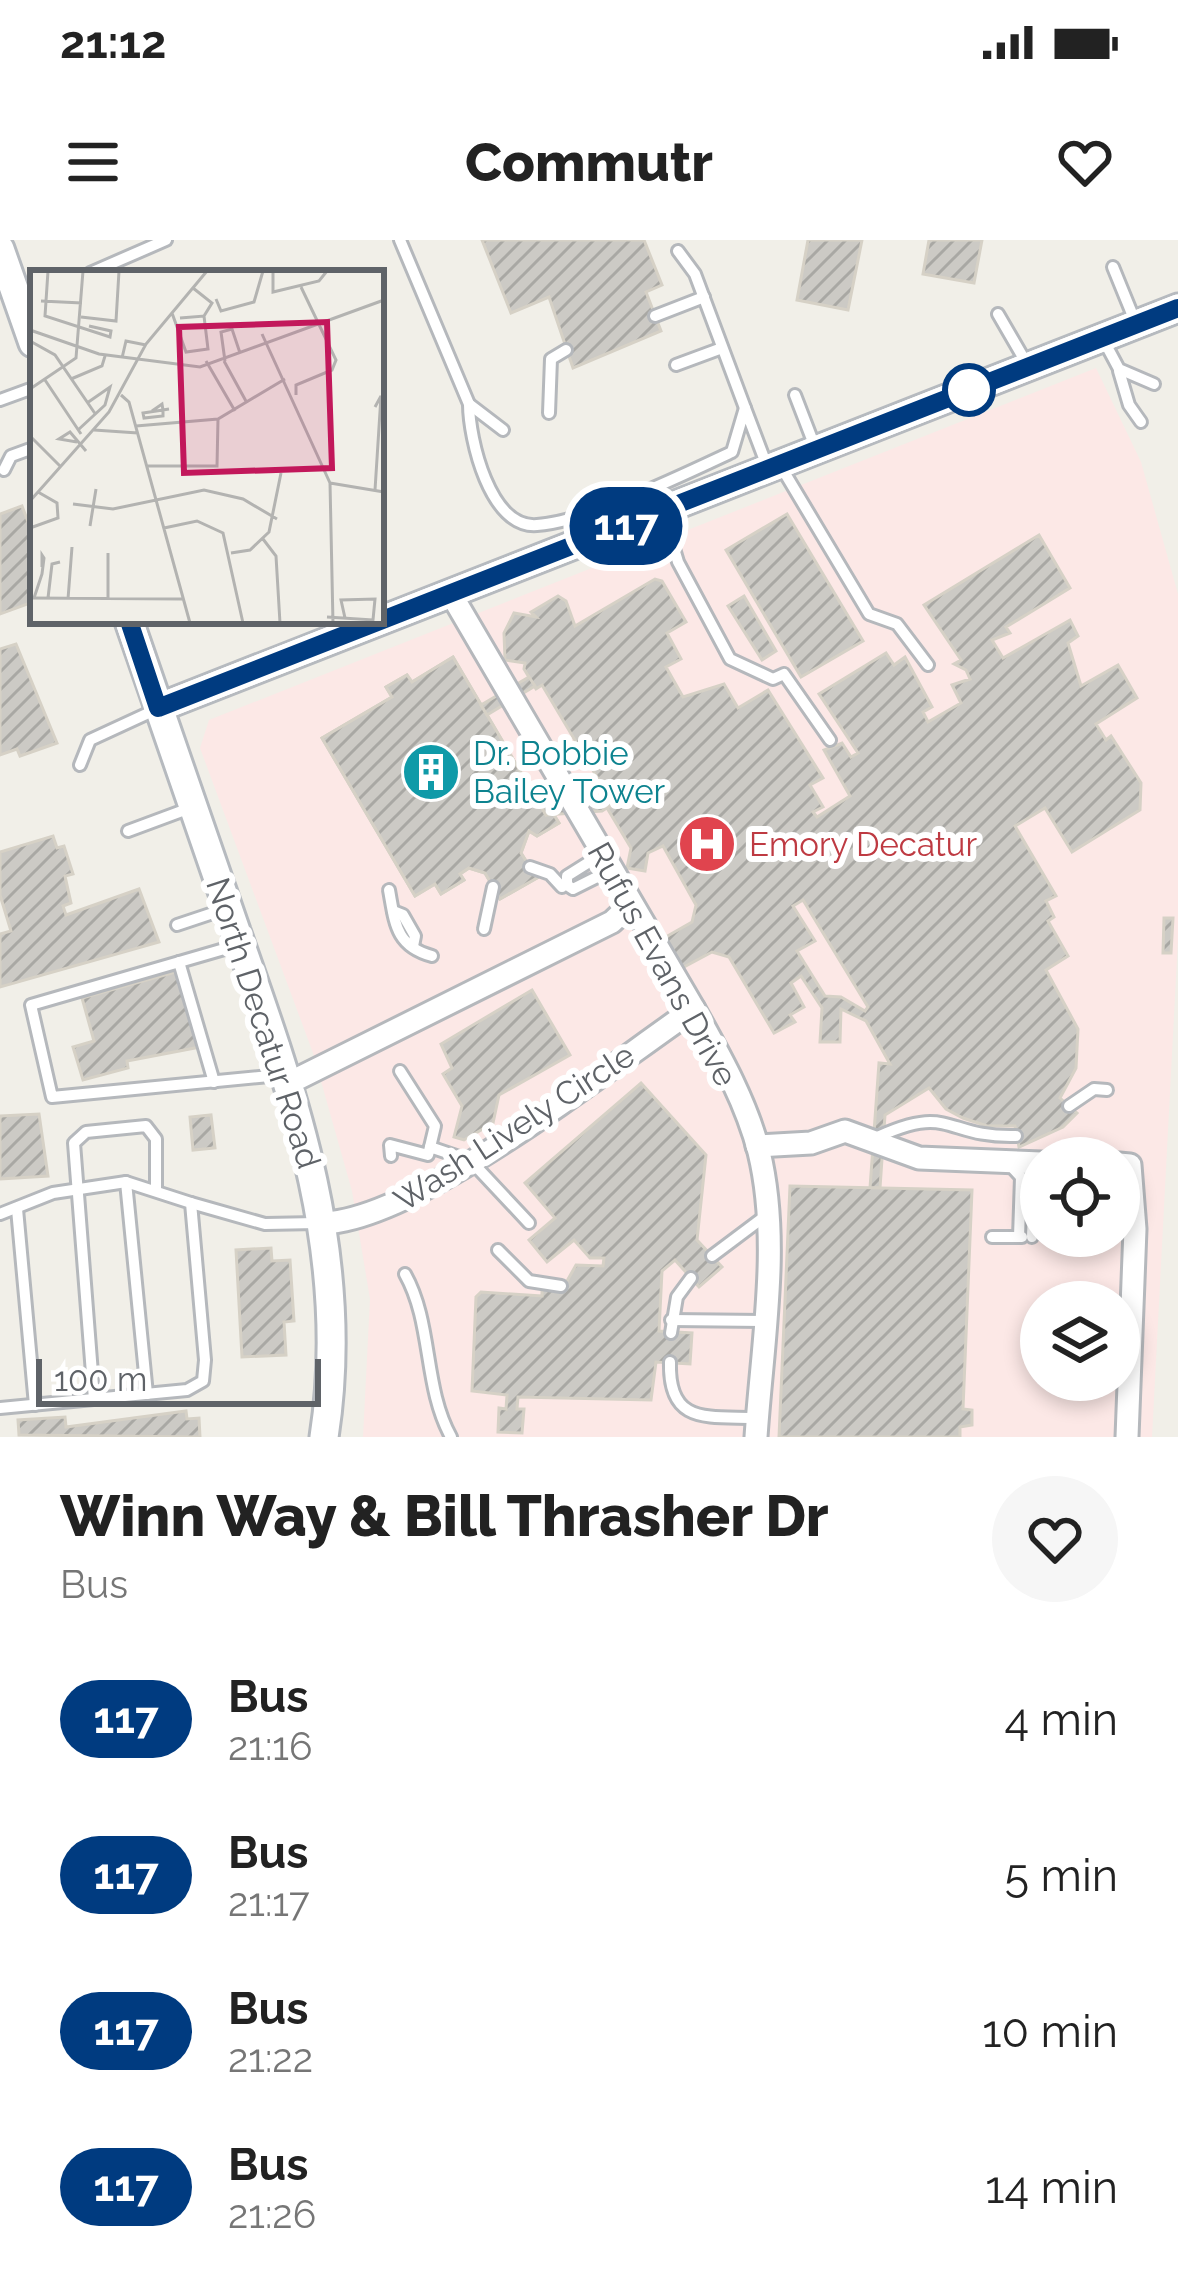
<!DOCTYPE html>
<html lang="en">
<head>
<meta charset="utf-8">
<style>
  body { margin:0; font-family:Raleway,sans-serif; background:#f6f6f6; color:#222; height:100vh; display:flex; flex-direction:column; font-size:45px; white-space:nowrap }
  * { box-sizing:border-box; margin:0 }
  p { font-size:39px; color:#767676 }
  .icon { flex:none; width:66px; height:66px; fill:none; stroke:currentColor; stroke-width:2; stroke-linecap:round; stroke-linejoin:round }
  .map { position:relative; height:1197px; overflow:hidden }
  .sheet { display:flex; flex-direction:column; background:#fff; flex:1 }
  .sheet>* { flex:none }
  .badge { padding:0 24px; border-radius:39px; font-size:42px; line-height:78px }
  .tools { position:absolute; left:1020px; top:897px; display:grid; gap:24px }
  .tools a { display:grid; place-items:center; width:120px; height:120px; border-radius:50%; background:#fff; box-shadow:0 6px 18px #0003; font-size:60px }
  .scale { position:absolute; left:36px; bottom:30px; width:285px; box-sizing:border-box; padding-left:12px; border:6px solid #5f6368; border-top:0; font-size:33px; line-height:42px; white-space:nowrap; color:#5f6368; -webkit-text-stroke:9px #fff; paint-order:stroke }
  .map>.badge { position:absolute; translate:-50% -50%; box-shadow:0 0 0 6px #fff }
  .round { display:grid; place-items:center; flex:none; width:126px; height:126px; border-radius:63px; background:#f6f6f6 }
  .headline { display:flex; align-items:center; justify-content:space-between; height:204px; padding:0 60px }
  h1 { font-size:57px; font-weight:800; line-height:90px }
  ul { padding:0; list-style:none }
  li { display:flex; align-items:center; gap:36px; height:156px; padding:0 60px }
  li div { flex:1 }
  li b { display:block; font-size:45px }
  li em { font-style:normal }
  li .badge { min-width:132px; font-weight:700; text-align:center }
  .status { display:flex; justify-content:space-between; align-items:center; height:84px; padding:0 60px; background:#fff; direction:ltr }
  .status svg { height:33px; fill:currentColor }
  header { display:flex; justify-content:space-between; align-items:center; height:156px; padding:0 60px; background:#fff; font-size:54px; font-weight:800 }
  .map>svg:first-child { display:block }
</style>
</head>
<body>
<div class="status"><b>21:12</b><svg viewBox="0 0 49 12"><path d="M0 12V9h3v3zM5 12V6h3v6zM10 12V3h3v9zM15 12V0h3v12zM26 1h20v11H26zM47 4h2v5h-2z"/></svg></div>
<header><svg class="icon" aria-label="menu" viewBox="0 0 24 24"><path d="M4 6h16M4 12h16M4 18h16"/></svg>Commutr<svg class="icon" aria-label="heart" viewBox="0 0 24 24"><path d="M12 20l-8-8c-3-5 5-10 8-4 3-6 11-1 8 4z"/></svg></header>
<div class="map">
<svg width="1178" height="1197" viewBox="0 0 1178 1197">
  <defs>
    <pattern id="building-hatch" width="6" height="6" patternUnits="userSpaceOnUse" patternTransform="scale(3)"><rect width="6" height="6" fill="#cccac5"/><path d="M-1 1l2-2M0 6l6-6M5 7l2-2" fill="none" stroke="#a9a8a4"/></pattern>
  </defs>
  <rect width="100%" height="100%" fill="#f1efe8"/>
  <!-- medical -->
  <path fill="#fce8e6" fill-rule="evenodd" d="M1096 128 1141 222 1178 354V699L1152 1197H363L370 1059 352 951 313 813 200 508 209 480ZM1041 918H1119V996H1041ZM1041 1062H1119V1140H1041Z"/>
  <!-- building -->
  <g fill="url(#building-hatch)" stroke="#d6d1c6" stroke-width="3" fill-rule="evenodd">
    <polygon points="482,0 644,0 662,45 646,52 661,91 573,128 549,57 511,73"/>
    <polygon points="808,0 862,0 848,70 797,60"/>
    <polygon points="929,0 982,0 974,43 923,34"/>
    <polygon points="22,266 33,295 33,362 0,374 0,274"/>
    <polygon points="787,274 863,401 801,437 726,310"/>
    <path d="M1039 295 1070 348 1006 387 1010 393 992 400 1003 418 1070 380 1078 396 1068 403 1081 446 1118 425 1137 458 1096 484 1106 500 1111 496 1141 543 1140 570 1072 612 1045 568 1015 586 1056 656 1046 661 1054 677 1048 681 1068 716 1046 730 1078 789 1076 828 1060 858 1077 873 1063 887 1019 907 1015 886H987L963 878 946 869 929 848 885 875 880 948H870L879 823 890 824 866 781 841 769 840 802H820L822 768 801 736 791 743 804 767 790 775 795 782 774 793 729 717 712 712 682 728 664 698 692 682 696 665 663 606 648 613 645 631 627 628 631 608 607 568 613 564 542 445 536 449 524 429 525 423 505 420 504 393 514 373 536 377 531 372 558 356 566 361 575 386 655 339 662 341 686 382 667 393 681 419 666 427 683 457 724 444 738 468 768 450 823 538 810 545 823 567 813 572 817 577 850 556 824 510 842 503 851 517 858 513 819 454 886 413 894 425 905 417 932 467 923 472 928 482 961 463 952 445 970 439 966 430 954 424 961 420 924 365ZM803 660 868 767 865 771 841 757 825 756 797 711 815 701 793 666Z"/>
    <polygon points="744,356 776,411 762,420 728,366"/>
    <polygon points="16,404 57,503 20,516 17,509 0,515 0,409"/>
    <polygon points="453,417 546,575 552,572 559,583 537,596 529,591 521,613 537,638 500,659 485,633 469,628 460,634 464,640 441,654 435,644 415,656 322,498 392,457 386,447 407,435 412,442"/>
    <polygon points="453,417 546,575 552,572 559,583 537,596 529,591 521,613 537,638 500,659 485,633 469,628 460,634 464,640 441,654 435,644 415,656 322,498 392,457 386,447 407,435 412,442"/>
    <polygon points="529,437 535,446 487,475 481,465"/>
    <polygon points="607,553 613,564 602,571 546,575 541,566 548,560 598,559"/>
    <polygon points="53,596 57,608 64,606 73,634 65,636 71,663 63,666 66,675 139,649 159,702 0,747 0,694 11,691 0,655 0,612"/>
    <polygon points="1164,678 1173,678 1171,713 1163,713"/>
    <polygon points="179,731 200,807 127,821 128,828 83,840 73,807 94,801 82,758"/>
    <polygon points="532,750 570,815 499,855 493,883 464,900 454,897 462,866 443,834 452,828 441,804"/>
    <polygon points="641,843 706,915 697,1000 722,1027 699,1047 675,1020 662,1031 659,1091 692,1093 690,1124 656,1122 651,1160 518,1157 517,1169 524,1169 522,1193 498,1192 499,1168 506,1169 507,1155 472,1151 476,1057 481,1052 542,1056 542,1049 562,1050 576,1025 603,1026 604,1018 590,1018 574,1000 547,1022 529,1000 555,978 525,943"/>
    <polygon points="39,874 48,936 0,939 0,876"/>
    <polygon points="211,875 215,908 193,910 190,877"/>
    <polygon points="790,946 972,950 963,1169 972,1170 972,1185 960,1187 960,1197 779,1197"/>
    <polygon points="271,1008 272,1021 290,1020 294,1081 284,1082 286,1115 242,1117 236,1010"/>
    <polygon points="186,1171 187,1179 199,1178 200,1197 19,1195 18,1180 65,1177 66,1187"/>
  </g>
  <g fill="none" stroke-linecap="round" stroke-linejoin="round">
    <defs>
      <g id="lane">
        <path d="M400 0 469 164C469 199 490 289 537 285 586 282 685 234 732 212L745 168 767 226"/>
        <polyline points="678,11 695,34 745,168"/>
        <polyline points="1113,27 1135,81"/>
        <polyline points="90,33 166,0"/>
        <polyline points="998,74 1027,124"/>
        <polyline points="655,76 704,57"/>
        <polyline points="1104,101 1119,129 1154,144"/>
        <polyline points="676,125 722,108"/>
        <polyline points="1119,131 1129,165 1141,182"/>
        <polyline points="795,155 815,207"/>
        <polyline points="0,160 33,148"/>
        <polyline points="469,164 503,190"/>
        <polyline points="549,173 551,119 566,110"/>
        <polyline points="780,225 869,374 897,384 928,425"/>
        <polyline points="4,230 11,216 33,208"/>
        <polyline points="663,272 678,322 730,419 773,439 784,434 830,500"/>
        <polyline points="80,525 90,500 155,470"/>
        <polyline points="128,591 190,568"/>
        <polyline points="602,614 567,636 567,645 573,649 611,630"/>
        <polyline points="530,627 550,634 562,647"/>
        <path d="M389 650C395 682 395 706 432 716"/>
        <polyline points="393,671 403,675 415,696 413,706"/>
        <polyline points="177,685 225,669"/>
        <polyline points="484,689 493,647"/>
        <polyline points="238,705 31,765 52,857 280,835"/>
        <polyline points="179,722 214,842"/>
        <polyline points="400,831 435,886 430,907"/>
        <polyline points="1069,866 1094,849 1107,850"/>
        <path d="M871 900C952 861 943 898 1016 896"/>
        <polyline points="391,916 390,905 428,915 430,907 471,921 529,983"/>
        <polyline points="1010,925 1021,937 1019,997"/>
        <polyline points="126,942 147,1154"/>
        <polyline points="191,963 265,984 317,983"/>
        <polyline points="17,969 35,1165"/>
        <polyline points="0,974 53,953 126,942 191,963 205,1120 203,1141 187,1150 0,1168"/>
        <polyline points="992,997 1022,997"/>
        <polyline points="1032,997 1034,945 1041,933"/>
        <polyline points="498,1010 529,1041 561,1046"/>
        <polyline points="712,1016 768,974"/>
        <path d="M405 1034C433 1084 423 1146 451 1197"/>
        <polyline points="671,1080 763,1081"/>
        <polyline points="671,1093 677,1057 691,1038"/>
        <path d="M670 1122C668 1186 709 1176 757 1178"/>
        <polyline points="94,1159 74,903 86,892 146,886 156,899 156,948"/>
      </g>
      <g id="street">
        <path d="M451 354 694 769C719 814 746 861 759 912 781 1002 762 1105 756 1197"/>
        <polyline points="289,843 612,682 631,664"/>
        <polyline points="757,906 811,903 845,891 919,918 1041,923"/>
        <polyline points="1119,924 1130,925 1135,989 1127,1197"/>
        <path d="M325 983C420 978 609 827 694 769"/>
      </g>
      <g id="secondary">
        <polyline points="0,9 33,103"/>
        <path d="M129 381C164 485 200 588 236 691 295 858 352 1018 324 1197"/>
        <polyline points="158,468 1178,68"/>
      </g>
    </defs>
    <!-- lane casing -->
    <use href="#lane" stroke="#b5b8bc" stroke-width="16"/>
    <!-- street casing -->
    <use href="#street" stroke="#b5b8bc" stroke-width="27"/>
    <!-- secondary casing -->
    <use href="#secondary" stroke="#b6babf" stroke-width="33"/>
    <!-- lane -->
    <use href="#lane" stroke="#fff" stroke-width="10"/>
    <!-- street -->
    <use href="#street" stroke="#fff" stroke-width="21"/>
    <!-- secondary -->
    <use href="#secondary" stroke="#fff" stroke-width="27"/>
  </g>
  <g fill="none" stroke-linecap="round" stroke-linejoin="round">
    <defs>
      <polyline id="line" points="129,381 158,468 1178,68"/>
    </defs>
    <!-- line casing -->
    <use href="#line" stroke="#fff" stroke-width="27"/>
    <!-- line -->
    <use href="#line" stroke="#003b80" stroke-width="18"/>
  </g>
  <!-- icons -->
  <defs>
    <symbol id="building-disc" viewBox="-11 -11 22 22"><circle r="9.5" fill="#0f9aa8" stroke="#fff"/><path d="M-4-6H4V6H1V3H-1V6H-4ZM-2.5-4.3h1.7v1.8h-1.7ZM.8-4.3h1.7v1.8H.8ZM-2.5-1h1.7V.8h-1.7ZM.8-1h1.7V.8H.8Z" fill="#fff"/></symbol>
    <symbol id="hospital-disc" viewBox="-11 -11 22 22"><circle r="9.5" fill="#e0444e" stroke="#fff"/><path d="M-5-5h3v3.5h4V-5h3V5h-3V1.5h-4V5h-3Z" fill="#fff"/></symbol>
  </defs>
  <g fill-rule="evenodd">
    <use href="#building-disc" x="398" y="499" width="66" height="66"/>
    <use href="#hospital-disc" x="674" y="571" width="66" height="66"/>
  </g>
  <!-- markers -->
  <circle fill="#fff" stroke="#003b80" stroke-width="6" cx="969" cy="150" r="24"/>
  <g text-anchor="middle" stroke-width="12" stroke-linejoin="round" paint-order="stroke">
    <!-- culture labels -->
    <g font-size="33" fill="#0d838f" stroke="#fff" text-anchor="start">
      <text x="473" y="525">Dr. Bobbie<tspan x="473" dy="38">Bailey Tower</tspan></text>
    </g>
    <!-- health labels -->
    <g font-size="33" fill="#be3a42" stroke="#fff" text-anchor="start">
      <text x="749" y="616">Emory Decatur</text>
    </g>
    <!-- street labels -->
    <g font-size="33" fill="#5f6368" stroke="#fff">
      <text transform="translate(663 724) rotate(61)" y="12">Rufus Evans Drive</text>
      <text transform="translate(264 783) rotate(72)" y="12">North Decatur Road</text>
      <text transform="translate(514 887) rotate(-33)" y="12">Wash Lively Circle</text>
    </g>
  </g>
  <!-- overview -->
  <g transform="translate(30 30)">
    <rect width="354" height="354" fill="#f1efe8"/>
    <path fill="none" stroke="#b3b3b1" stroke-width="3" d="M18 1 15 46 80 67 81 61 59 56M243 1V22L289 11 297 1M163 18 182 33 174 46M186 29 191 41 224 32 233 1M11 31 52 33M142 43 156 82 178 79 174 46 150 48M51 47 86 51 89 1M0 60 69 84 170 97 354 30M232 64 300 213 303 353M0 71 25 85 66 145M92 88 96 71 116 75M176 91 205 141M194 91 217 133M195 91 191 62 202 59 210 83M41 109 72 96 75 86M15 110 51 164M0 119 46 88 53 1M91 125 99 132 160 353M266 125V115L302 100 306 90 271 17M345 137 351 126 345 220M122 141 132 134 133 140V146L114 148 113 143 133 140 139 139M106 156 188 149 255 109M48 160 75 135 80 117 57 133M64 160 108 163M0 166 31 197M47 172 29 169 40 162 56 181M117 196H187L188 149M300 213 354 222M0 231 79 142 116 74 177 1M43 234 83 239 174 220 213 229 247 249M60 256 66 219M0 258 28 248 27 233 8 222M134 258 167 251 193 263 213 353M233 269 246 286 250 353M201 283 220 280 239 262 251 203M0 328 153 329M4 328 12 304 14 288 12 285V297M18 328 22 294 30 292M78 328V283M38 329 42 277M297 347 343 350 345 329 311 330 315 348"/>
    <path fill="#c2185b" fill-opacity="0.15" stroke="#c2185b" stroke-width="6" d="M297 52 302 198 154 203 149 57Z"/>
    <rect width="354" height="354" fill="none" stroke="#5f6368" stroke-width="6"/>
  </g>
</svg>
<div class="tools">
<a><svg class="icon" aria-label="locate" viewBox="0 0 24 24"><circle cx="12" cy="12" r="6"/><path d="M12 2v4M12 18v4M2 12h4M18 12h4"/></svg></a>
<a><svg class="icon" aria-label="layers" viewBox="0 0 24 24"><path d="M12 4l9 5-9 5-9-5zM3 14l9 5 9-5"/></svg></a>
</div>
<div class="scale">100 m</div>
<b class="badge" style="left:626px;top:286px;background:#003b80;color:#fff">117</b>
</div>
<section class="sheet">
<div class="headline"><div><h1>Winn Way &amp; Bill Thrasher Dr</h1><p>Bus</p></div><a class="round"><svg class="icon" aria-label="heart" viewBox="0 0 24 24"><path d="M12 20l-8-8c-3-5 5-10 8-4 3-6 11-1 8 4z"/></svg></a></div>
<ul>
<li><span class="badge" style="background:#003b80;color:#fff">117</span><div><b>Bus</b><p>21:16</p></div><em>4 min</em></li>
<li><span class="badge" style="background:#003b80;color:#fff">117</span><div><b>Bus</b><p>21:17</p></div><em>5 min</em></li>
<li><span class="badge" style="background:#003b80;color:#fff">117</span><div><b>Bus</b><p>21:22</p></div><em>10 min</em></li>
<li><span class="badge" style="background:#003b80;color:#fff">117</span><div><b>Bus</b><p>21:26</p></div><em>14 min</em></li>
</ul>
</section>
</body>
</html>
